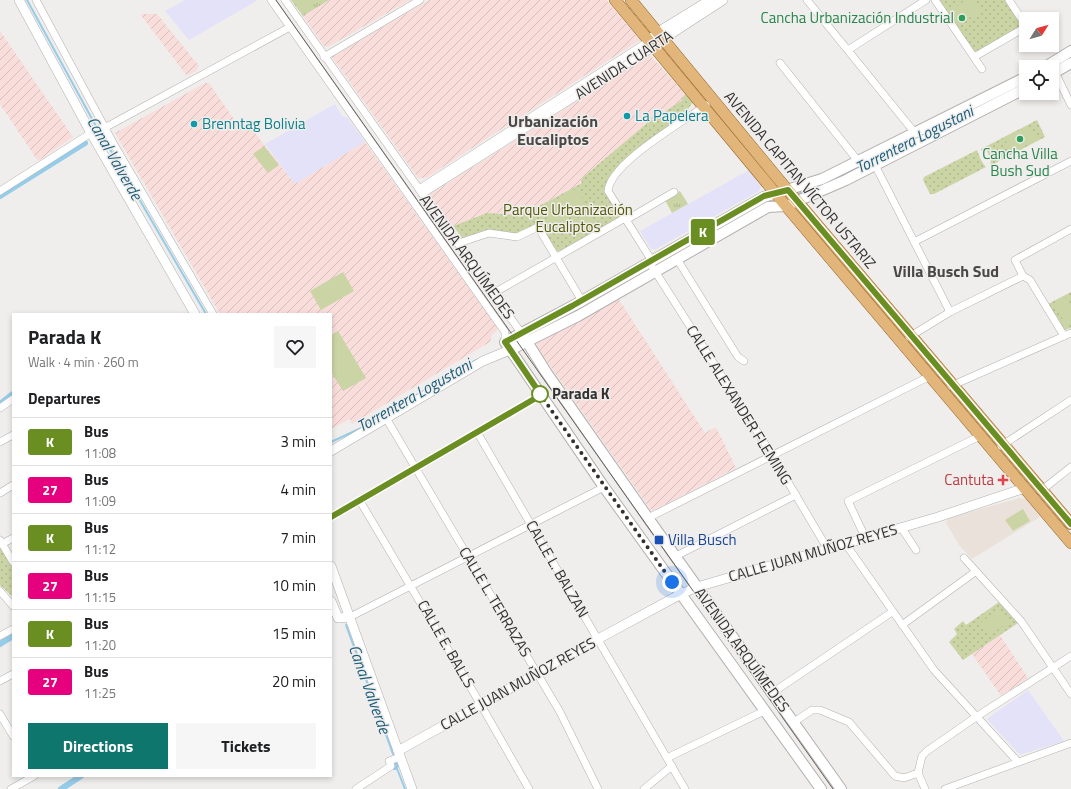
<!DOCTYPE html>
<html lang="en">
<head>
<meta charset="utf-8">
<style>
  body { margin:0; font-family:"Titillium Web",sans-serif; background:#f6f6f6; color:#202124; height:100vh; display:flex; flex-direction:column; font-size:15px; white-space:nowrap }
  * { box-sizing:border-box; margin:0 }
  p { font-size:13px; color:#757577 }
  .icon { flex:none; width:22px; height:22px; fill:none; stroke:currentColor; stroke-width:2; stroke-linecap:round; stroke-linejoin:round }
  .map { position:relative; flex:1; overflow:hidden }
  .drawer { position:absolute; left:12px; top:313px; width:320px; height:464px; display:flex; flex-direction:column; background:#fff; border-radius:0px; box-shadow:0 2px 6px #0003 }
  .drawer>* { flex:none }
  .badge { padding:0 8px; border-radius:3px; font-size:14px; line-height:26px }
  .needle { width:26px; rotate:53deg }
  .fabs { position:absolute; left:1019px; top:12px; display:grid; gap:8px }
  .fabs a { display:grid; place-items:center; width:40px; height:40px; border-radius:0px; background:#fff; box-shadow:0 2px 6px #0003; font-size:20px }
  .you { position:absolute; width:20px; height:20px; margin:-10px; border:3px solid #fff; border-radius:50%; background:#1a73e8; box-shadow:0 0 0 6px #1a73e833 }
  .map>.badge { position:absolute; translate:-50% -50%; box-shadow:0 0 0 2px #fff }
  h2 { padding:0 16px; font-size:15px; line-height:36px }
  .round { display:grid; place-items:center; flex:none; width:42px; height:42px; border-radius:0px; background:#f6f6f6 }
  .overview { display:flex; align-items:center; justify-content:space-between; height:68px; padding:0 16px }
  h1 { font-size:19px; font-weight:700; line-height:30px }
  .cta { display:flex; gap:8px; margin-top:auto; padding:8px 16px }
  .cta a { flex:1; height:46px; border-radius:0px; background:#0f766e; color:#fff; font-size:16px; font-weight:700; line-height:46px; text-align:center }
  .cta a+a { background:#f6f6f6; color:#202124 }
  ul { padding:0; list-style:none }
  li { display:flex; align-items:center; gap:12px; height:48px; padding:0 16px; border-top:1px solid #e0e0e0 }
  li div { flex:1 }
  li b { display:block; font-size:15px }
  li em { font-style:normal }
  li .badge { min-width:44px; font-weight:700; text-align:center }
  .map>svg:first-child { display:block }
</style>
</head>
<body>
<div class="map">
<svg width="1071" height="789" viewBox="0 0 1071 789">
  <defs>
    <pattern id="industrial-furrows" width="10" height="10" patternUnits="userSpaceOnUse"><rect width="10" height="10" fill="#f8dddb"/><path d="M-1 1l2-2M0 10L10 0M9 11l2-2" fill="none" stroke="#d5bebc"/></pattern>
    <pattern id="grass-tufts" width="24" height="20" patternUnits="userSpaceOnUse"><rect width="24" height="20" fill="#cbd4a5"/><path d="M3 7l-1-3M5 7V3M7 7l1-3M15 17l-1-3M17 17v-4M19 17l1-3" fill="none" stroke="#afb68e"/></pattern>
    <pattern id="park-dots" width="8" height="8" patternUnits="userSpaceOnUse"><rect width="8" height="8" fill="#cbd4a5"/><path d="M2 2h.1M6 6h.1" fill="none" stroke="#afb68e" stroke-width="1.8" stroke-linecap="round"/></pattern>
  </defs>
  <rect width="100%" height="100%" fill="#f0eeec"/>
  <!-- commercial -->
  <g fill="#e4e2f8">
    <polygon points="185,0 258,0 189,40 165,11"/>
    <polygon points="335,104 342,116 348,118 365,142 295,184 265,144"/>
    <polygon points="749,170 761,187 759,191 656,249 653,250 649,246 640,231"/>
    <polygon points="1028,690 1064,741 1020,755 987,719"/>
  </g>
  <!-- industrial -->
  <g fill="url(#industrial-furrows)">
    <polygon points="329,0 410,0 328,47 324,46 303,16"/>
    <polygon points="429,0 606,0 640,40 426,178 418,178 332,57"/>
    <polygon points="140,14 157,14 199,66 196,71 187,76"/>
    <polygon points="0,31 73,137 38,161 0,104"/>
    <polygon points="650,55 685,94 681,101 646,124 581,179 583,183 547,202 517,215 487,213 453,226 448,222 429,195"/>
    <polygon points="205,83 209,83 240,128 248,124 295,184 365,142 498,329 492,335 490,342 352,424 350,419 331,429 331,314 220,314 115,133"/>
    <polygon points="618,298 705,433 716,427 736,468 653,511 651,510 536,346 537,343"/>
    <polygon points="1000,635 1028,678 1001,696 972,654"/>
  </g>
  <!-- built -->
  <polygon fill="#eae1da" points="1020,498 1026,499 1040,517 972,559 959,545 946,523 948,518"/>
  <!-- grass -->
  <g fill="url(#grass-tufts)">
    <polygon points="291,0 329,0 303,16"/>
    <polygon points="680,191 688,204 672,213 666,202 663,200"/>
  </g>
  <!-- park -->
  <g fill="url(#park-dots)">
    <polygon points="937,0 1006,0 1021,24 1019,28 978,52 971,50"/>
    <polygon points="685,94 693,102 682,118 631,157 606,183 606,192 620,215 619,218 560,251 556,251 539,224 516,235 485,231 463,239 453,226 487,213 517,215 547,202 582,183 581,179 646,124 681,101"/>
    <polygon points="1037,120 1045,137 990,166 991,160 987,151 982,151 981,149"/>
    <path d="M977 150C980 158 981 161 986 167L934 194H930L923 180 924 177Z"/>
    <polygon points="1071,292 1071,328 1064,330 1048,304"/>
    <polygon points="0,545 13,568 13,597 0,585"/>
    <polygon points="999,602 1018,623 963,660 949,642 957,634 954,629 963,621 966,625"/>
  </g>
  <!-- garden -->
  <g fill="#cbd4a5">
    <polygon points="966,0 973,0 981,10 959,25 950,11"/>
    <polygon points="1029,126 1036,140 1012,153 1004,138"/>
    <polygon points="264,146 279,165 268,173 253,154"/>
    <polygon points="577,188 587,206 552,227 541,208"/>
    <polygon points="589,212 596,224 578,235 571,222"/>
    <polygon points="343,272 354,291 321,310 310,291"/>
    <polygon points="1067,297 1071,306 1071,323 1066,326 1055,303"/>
    <polygon points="338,331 366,378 343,391 331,372 331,335"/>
    <polygon points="1023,509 1030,521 1013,531 1005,520"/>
    <polygon points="999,608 1009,621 990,636 980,623"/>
  </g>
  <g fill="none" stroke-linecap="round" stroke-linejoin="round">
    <!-- stream -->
    <g stroke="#96cce8" stroke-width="2">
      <polyline points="27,0 97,128"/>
      <polyline points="100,132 206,314"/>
      <polyline points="929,132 982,104"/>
      <polyline points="800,193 840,177 902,146"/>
      <polyline points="660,262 752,210"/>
      <polyline points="581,308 646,270"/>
      <polyline points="563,318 569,315"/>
      <polyline points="331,442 359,429 476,360"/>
      <polyline points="346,625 393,754"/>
      <polyline points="396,766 405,789"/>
    </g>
    <!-- canal -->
    <g stroke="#96cce8" stroke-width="6">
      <polyline points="0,196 85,143"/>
      <polyline points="0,404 13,394"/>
      <polyline points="0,644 13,636"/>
      <polyline points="395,767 396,766"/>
      <polyline points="61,789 81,776"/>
    </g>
    <defs>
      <g id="minor">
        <polyline points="36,0 112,141 213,314"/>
        <polyline points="271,0 505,332 505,342"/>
        <polyline points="285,0 522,334"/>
        <polyline points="807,0 915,133"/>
        <polyline points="935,0 982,69"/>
        <polyline points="1009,0 1026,26"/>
        <polyline points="848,50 926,0"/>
        <polyline points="324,57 420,0"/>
        <polyline points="974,57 1026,27"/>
        <polyline points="780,63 858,161"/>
        <polyline points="1055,72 1071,105"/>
        <polyline points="875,165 950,312"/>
        <polyline points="419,189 649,41"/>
        <polyline points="0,191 91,133 110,125 290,27"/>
        <polyline points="422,194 654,47"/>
        <polyline points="626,220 674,192"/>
        <polyline points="914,242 1071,161"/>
        <polyline points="459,243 489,233 517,237 538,227 582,301"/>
        <polyline points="677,259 738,357 744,361"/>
        <path d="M652 261 608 191C610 163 683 122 706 105"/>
        <polyline points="653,268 772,455 827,548"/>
        <polyline points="494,293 625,218"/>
        <polyline points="1064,336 1030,280 1023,276 1015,260 1071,229"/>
        <polyline points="909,337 950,312 1023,276"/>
        <polyline points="951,386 1071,333"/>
        <polyline points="0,408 13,399"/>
        <polyline points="386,418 560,712 598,789"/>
        <polyline points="477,432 685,789"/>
        <polyline points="0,442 13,435"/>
        <polyline points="1001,446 1071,400"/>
        <polyline points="1042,490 1071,467"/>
        <polyline points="0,493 13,485"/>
        <polyline points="360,501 481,705 529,789"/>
        <polyline points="331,517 541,395"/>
        <polyline points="648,518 930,376"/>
        <polyline points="901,527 916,550"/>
        <polyline points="865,537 848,501 980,436"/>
        <polyline points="0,540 13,562"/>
        <polyline points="845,543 934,670 1018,762"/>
        <polyline points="2,544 13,538"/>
        <polyline points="676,556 796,495"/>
        <polyline points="964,558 1021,621 1071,694"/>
        <polyline points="0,591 13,606"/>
        <polyline points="350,617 604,487"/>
        <polyline points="902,625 975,572"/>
        <polyline points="0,636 13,629"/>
        <polyline points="0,681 13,674"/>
        <polyline points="772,693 892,612"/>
        <polyline points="0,714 13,736"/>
        <polyline points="794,722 812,710 820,710 849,722 895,776 904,778 918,773"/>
        <polyline points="667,758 764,711"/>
        <polyline points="918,773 922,756 927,751 976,717 1071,656"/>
        <polyline points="918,773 925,789"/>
        <polyline points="11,789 34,776"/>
        <polyline points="356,789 391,766 389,761 400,757"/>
        <polyline points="644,789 672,766"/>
        <polyline points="945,789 1071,743"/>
      </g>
      <g id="tertiary">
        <polyline points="19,0 91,133 195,314"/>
        <polyline points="649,41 658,32 710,0"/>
        <polyline points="654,47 663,39 723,0"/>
        <polyline points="331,451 483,361 510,350"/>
        <polyline points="331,566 412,789"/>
        <polyline points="331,601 338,618 350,617"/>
        <polyline points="398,751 598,639 681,594 697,587 938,517 1025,488"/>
      </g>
      <g id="secondary">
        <polyline points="1045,67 1071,51"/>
        <polyline points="1052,74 1071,63"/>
        <polyline points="524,337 546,372 648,518 841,789"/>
        <polyline points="510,350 578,316 768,207 786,206 846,180 1026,88"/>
        <polyline points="821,789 604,487 505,342 582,301 764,197 822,179 1026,77"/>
      </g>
      <g id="primary">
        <polyline points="615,0 786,206 1071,543"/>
        <polyline points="631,0 775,175 1071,524"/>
      </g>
    </defs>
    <!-- minor casing -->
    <use href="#minor" stroke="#b3b0ae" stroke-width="8"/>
    <!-- tertiary casing -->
    <use href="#tertiary" stroke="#b3b0ae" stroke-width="10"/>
    <!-- secondary casing -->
    <use href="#secondary" stroke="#b3b0ae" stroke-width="12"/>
    <!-- primary casing -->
    <use href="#primary" stroke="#976628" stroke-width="12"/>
    <!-- minor -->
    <use href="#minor" stroke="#fff" stroke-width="7"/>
    <!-- tertiary -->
    <use href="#tertiary" stroke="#fff" stroke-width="9"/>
    <!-- secondary -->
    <use href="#secondary" stroke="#fff" stroke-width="10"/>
    <!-- primary -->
    <use href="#primary" stroke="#e2b57b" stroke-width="11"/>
    <!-- tram -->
    <polyline stroke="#636261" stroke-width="1" points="276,0 833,789"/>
  </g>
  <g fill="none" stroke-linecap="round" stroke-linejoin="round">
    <defs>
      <polyline id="line" points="331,517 541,395 505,342 572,306 764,196 788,190 1071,524"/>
    </defs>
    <!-- line casing -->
    <use href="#line" stroke="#fff" stroke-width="9"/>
    <!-- line -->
    <use href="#line" stroke="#6b8e23" stroke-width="6"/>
    <!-- walk -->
    <polyline stroke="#323130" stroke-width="4" stroke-dasharray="0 7.2" points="540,394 672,582"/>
  </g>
  <!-- markers -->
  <g fill="#2e9e5b" stroke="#f0eeec" stroke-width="1.5">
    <circle cx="962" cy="18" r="4"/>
    <circle cx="1020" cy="139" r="4"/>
  </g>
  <g fill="#0f9aa8" stroke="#f0eeec" stroke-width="1.5">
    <circle cx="627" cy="116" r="4"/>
    <circle cx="194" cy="124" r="4"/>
  </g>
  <circle fill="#fff" stroke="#6b8e23" stroke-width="2" cx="540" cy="394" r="8"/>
  <path fill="#e0444e" stroke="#f0eeec" stroke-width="1.5" d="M1001 474h4v4h4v4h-4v4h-4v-4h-4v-4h4z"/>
  <rect fill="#1a4fb4" stroke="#f0eeec" stroke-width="1.5" x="654" y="535" width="10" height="10" rx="2"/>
  <g text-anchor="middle" stroke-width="3" stroke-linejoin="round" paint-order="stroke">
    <!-- leisure labels -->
    <g font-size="15" fill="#27864d" stroke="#f0eeec" text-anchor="end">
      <text x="954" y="23">Cancha Urbanización Industrial</text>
      <text x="1020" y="159" text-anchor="middle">Cancha Villa<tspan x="1020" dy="17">Bush Sud</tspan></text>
    </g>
    <!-- street labels -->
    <g font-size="15" fill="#323130" stroke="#f0eeec">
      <text transform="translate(624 65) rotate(-33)" y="5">AVENIDA CUARTA</text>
      <text transform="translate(800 180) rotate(50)" y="5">AVENIDA CAPITAN VÍCTOR USTARIZ</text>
      <text transform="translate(467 257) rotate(54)" y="5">AVENIDA ARQUÍMEDES</text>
      <text transform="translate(739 405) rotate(58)" y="5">CALLE ALEXANDER FLEMING</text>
      <text transform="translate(813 553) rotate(-16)" y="5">CALLE JUAN MUÑOZ REYES</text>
      <text transform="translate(557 569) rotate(60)" y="5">CALLE L. BALZAN</text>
      <text transform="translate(495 602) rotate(59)" y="5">CALLE L. TERRAZAS</text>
      <text transform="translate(446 644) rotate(60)" y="5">CALLE E. BALLS</text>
      <text transform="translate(742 650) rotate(54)" y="5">AVENIDA ARQUÍMEDES</text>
      <text transform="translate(518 684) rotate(-29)" y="5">CALLE JUAN MUÑOZ REYES</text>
    </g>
    <!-- culture labels -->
    <g font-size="15" fill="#0d838f" stroke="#f0eeec" text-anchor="start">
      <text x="635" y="121">La Papelera</text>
      <text x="202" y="129">Brenntag Bolivia</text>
    </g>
    <!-- park labels -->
    <g font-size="15" fill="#4f5906" stroke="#f0eeec">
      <text x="568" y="215">Parque Urbanización<tspan x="568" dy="17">Eucaliptos</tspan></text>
    </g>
    <!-- stop labels -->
    <g font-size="15" font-weight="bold" fill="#323130" stroke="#f0eeec" text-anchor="start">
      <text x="552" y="399">Parada K</text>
    </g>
    <!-- health labels -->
    <g font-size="15" fill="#be3a42" stroke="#f0eeec" text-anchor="end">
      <text x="994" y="485">Cantuta</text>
    </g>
    <!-- transit labels -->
    <g font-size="15" fill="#164399" stroke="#f0eeec" text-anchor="start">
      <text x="668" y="545">Villa Busch</text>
    </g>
    <!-- neighbourhood labels -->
    <g font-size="16" font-weight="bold" fill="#4a4846" stroke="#f0eeec">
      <text x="553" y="127">Urbanización<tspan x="553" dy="18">Eucaliptos</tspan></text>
      <text x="946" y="277">Villa Busch Sud</text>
    </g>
    <!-- water labels -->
    <g font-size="16" font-style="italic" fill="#1d5e7b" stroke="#f0eeec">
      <text transform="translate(914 139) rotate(-27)" y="6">Torrentera Logustani</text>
      <text transform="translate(115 158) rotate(60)" y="6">Canal Valverde</text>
      <text transform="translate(414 395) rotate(-30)" y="6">Torrentera Logustani</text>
      <text transform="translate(370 689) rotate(70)" y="6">Canal Valverde</text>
    </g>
  </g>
</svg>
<div class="fabs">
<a><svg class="needle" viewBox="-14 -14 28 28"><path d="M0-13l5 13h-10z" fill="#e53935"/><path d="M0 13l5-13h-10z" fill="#757577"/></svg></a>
<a><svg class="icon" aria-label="locate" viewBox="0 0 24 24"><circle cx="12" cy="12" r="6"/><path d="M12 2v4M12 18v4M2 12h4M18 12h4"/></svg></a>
</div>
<div class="you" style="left:672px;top:582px"></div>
<b class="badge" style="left:703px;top:232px;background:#6b8e23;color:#fff">K</b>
<section class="drawer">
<div class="overview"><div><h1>Parada K</h1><p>Walk · 4 min · 260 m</p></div><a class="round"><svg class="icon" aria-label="heart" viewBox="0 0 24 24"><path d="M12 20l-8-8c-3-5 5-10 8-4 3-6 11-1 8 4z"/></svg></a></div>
<h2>Departures</h2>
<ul>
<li><span class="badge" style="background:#6b8e23;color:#fff">K</span><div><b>Bus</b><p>11:08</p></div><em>3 min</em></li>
<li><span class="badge" style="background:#e6007e;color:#fff">27</span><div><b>Bus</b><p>11:09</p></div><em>4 min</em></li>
<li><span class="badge" style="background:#6b8e23;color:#fff">K</span><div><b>Bus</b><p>11:12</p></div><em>7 min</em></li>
<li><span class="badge" style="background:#e6007e;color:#fff">27</span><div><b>Bus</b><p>11:15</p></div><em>10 min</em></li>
<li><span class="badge" style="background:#6b8e23;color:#fff">K</span><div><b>Bus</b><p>11:20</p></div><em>15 min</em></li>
<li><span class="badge" style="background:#e6007e;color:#fff">27</span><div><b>Bus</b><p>11:25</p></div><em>20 min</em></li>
</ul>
<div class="cta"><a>Directions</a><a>Tickets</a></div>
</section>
</div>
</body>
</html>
